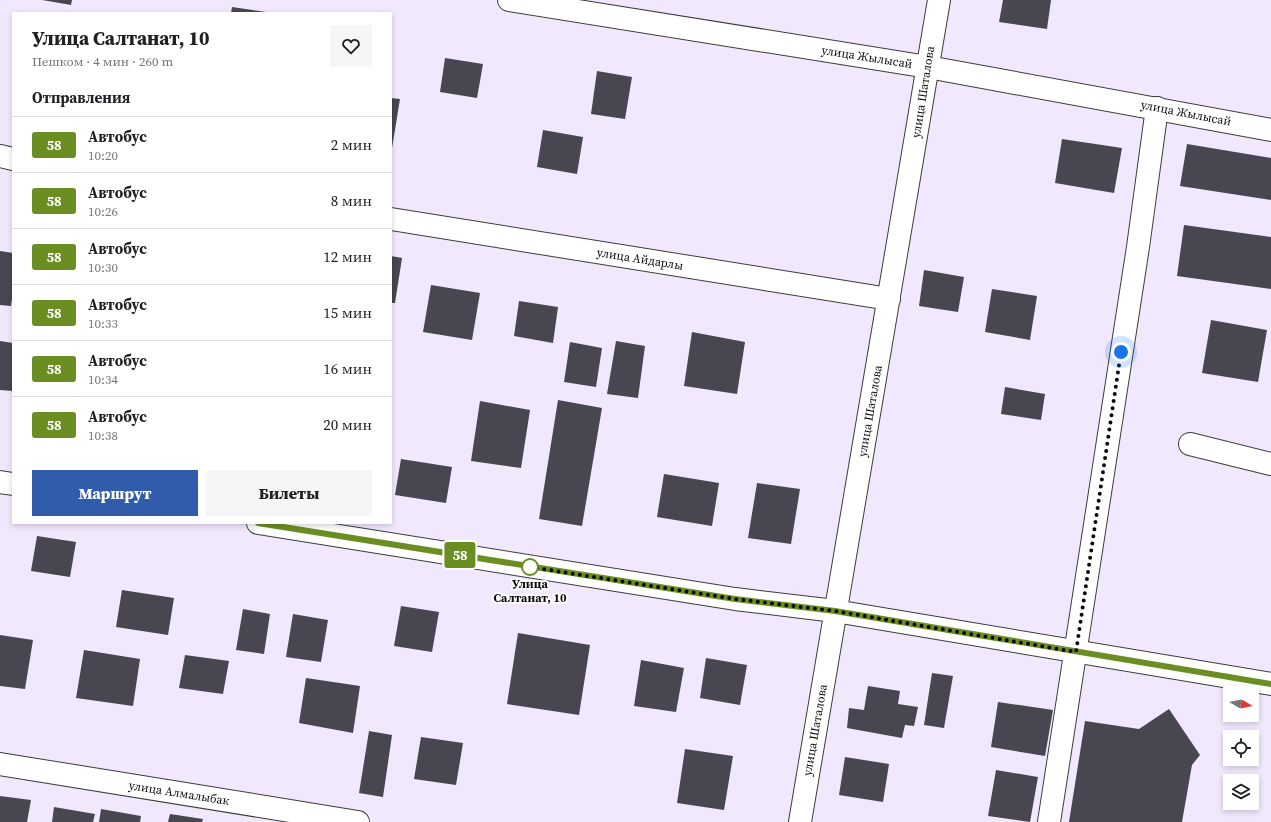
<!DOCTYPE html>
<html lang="ru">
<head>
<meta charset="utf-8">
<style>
  body { margin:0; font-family:"Source Serif 4",serif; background:#f6f6f6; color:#202124; height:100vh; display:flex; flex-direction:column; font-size:15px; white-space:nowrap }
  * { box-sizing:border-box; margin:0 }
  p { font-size:13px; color:#757577 }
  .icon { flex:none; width:22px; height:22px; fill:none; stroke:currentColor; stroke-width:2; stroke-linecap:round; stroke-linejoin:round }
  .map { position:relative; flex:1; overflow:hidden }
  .sheet { position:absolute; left:12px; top:12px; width:380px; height:512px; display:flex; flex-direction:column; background:#fff; border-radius:0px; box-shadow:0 2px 6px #0003 }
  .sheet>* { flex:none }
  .badge { padding:0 8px; border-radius:3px; font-size:14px; line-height:26px }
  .needle { width:26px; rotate:99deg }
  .buttons { position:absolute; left:1223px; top:686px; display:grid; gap:8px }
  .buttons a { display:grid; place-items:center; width:36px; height:36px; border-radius:0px; background:#fff; box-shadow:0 2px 6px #0003; font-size:20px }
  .you { position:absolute; width:20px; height:20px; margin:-10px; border:3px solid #fff; border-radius:50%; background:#1a73e8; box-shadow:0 0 0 6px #1a73e833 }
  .map>.badge { position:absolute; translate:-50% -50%; box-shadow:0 0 0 2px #fff }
  h2 { padding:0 20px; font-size:15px; line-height:36px }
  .round { display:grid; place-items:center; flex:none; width:42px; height:42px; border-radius:0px; background:#f6f6f6 }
  .head { display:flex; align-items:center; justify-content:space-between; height:68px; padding:0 20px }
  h1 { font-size:19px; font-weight:800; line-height:30px }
  .cta { display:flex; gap:8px; margin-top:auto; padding:8px 20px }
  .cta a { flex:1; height:46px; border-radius:0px; background:#305cab; color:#fff; font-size:16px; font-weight:800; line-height:46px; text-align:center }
  .cta a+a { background:#f6f6f6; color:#202124 }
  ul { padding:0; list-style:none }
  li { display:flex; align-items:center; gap:12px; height:56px; padding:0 20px; border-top:1px solid #e0e0e0 }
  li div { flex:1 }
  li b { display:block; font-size:15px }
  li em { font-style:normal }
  li .badge { min-width:44px; font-weight:700; text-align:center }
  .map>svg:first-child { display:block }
</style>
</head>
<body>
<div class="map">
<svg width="1271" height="822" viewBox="0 0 1271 822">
  <rect width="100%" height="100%" fill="#f2e8fd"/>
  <!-- building -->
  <g fill="#484751">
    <polygon points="42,0 72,0 71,5"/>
    <polygon points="1003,0 1051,0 1047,29 999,22"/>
    <polygon points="232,7 266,12 266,13 231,13"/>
    <polygon points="445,58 483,64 477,98 440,92"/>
    <polygon points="597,71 632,77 625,119 591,114"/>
    <polygon points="391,98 400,99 392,148 391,148"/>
    <polygon points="543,130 583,137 577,174 537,167"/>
    <polygon points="1062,139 1122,148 1114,193 1055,183"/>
    <polygon points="1187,144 1271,158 1271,200 1180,186"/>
    <polygon points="1184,225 1271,237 1271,289 1177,276"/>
    <polygon points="0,251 13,253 13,292 11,306 0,305"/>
    <polygon points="391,256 402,258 395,303 391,303"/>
    <polygon points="924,270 964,277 958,312 919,306"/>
    <polygon points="431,285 480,293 472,340 423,332"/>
    <polygon points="992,289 1037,296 1030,340 985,332"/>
    <polygon points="519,301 558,307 553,343 514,336"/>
    <polygon points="1211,320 1267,330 1258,382 1202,373"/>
    <polygon points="692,332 745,342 737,394 684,386"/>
    <polygon points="0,341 13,343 13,391 0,390"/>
    <polygon points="616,341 645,346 638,398 607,394"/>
    <polygon points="570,342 602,348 596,387 564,382"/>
    <polygon points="1005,387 1045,394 1041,420 1001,414"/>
    <polygon points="558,400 602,408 582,526 539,519"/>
    <polygon points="480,401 530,410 521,468 471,461"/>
    <polygon points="401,459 452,467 446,503 395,495"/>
    <polygon points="664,474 719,483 712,526 657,517"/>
    <polygon points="757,483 800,489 791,544 748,538"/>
    <polygon points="37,536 76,542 70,577 31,571"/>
    <polygon points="122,590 174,598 168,635 116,627"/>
    <polygon points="401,606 439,612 432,652 394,646"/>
    <polygon points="243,609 270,614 264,654 236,650"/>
    <polygon points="293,614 328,620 321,662 286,657"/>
    <polygon points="518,633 590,645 579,715 507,704"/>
    <polygon points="0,635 33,640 25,689 0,686"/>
    <polygon points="84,650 140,659 133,706 76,698"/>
    <polygon points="185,655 229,661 223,694 179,688"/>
    <polygon points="706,658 747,665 740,705 700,698"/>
    <polygon points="641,660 684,668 676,712 634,706"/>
    <polygon points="932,673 953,676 944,728 924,725"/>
    <polygon points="306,678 360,686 353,733 299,723"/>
    <polygon points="868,686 900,691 898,704 918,707 914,726 905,725 902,738 847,728 849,708 864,710"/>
    <polygon points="998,702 1053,710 1045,756 991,747"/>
    <polygon points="1169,709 1200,755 1192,765 1182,822 1069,822 1085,721 1139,729"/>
    <polygon points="369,731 392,735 383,797 359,793"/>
    <polygon points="421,737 463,743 456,785 414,779"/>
    <polygon points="685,749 733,756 724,810 677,803"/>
    <polygon points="845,757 889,764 883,802 839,795"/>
    <polygon points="996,770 1038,777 1030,822 988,816"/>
    <polygon points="0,796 31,800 27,822 0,822"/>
    <polygon points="54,807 95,814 93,822 52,822"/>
    <polygon points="101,809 141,816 140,822 99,822"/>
    <polygon points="170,814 203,819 202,822 168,822"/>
  </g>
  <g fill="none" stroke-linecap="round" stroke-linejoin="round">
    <defs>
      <g id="minor">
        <polyline points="509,0 928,67 1271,130"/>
        <polyline points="0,156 13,159"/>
        <polyline points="391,219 889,299"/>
        <polyline points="1190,444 1271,464"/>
        <polyline points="0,482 13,484"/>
        <polyline points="258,523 735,599 835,611 1271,684"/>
        <polyline points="0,764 358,822"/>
        <polyline points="800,822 939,0"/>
        <polyline points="1049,822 1138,247 1157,108"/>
      </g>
    </defs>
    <!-- minor casing -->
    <use href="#minor" stroke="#3c3c3c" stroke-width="24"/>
    <!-- minor -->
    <use href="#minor" stroke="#fff" stroke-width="22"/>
  </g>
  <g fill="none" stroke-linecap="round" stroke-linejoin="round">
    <defs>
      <polyline id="line" points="258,523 735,599 835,611 1271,684"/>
    </defs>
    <!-- line casing -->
    <use href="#line" stroke="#fff" stroke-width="9"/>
    <!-- line -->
    <use href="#line" stroke="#6b8e23" stroke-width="6"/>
    <!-- walk -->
    <polyline stroke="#090909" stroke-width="4" stroke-dasharray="0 7.2" points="530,567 735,599 835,611 1076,652 1121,352"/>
  </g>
  <!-- markers -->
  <circle fill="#fff" stroke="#6b8e23" stroke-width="2" cx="530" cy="567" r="8"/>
  <g text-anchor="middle" stroke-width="4" stroke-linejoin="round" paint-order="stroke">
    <!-- street labels -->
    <g font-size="12" fill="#090909" stroke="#fff">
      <text transform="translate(867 57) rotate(9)" y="4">улица Жылысай</text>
      <text transform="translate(923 92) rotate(-81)" y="4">улица Шаталова</text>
      <text transform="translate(1186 113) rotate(11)" y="4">улица Жылысай</text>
      <text transform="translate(640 259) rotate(9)" y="4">улица Айдарлы</text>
      <text transform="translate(870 411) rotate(-80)" y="4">улица Шаталова</text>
      <text transform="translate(815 730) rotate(-80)" y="4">улица Шаталова</text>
      <text transform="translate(179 793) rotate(9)" y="4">улица Алмалыбак</text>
    </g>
    <!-- stop labels -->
    <g font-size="12" font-weight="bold" fill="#090909" stroke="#fff">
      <text x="530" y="588">Улица<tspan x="530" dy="14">Салтанат, 10</tspan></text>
    </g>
  </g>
</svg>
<div class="buttons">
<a><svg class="needle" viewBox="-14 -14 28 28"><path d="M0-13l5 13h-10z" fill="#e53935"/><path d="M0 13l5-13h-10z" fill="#757577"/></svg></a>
<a><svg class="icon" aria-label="locate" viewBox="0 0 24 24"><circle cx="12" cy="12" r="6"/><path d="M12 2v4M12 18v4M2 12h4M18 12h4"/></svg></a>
<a><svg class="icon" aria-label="layers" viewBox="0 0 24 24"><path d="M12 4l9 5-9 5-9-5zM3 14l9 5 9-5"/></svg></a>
</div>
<div class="you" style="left:1121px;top:352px"></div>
<b class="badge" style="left:460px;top:555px;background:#6b8e23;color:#fff">58</b>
<section class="sheet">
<div class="head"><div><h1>Улица Салтанат, 10</h1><p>Пешком · 4 мин · 260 m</p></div><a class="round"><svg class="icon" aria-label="heart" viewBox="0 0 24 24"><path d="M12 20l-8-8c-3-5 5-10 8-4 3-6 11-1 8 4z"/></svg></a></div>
<h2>Отправления</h2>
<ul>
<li><span class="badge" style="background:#6b8e23;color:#fff">58</span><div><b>Автобус</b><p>10:20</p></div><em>2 мин</em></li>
<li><span class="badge" style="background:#6b8e23;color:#fff">58</span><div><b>Автобус</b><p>10:26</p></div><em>8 мин</em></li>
<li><span class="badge" style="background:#6b8e23;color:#fff">58</span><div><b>Автобус</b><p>10:30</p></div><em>12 мин</em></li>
<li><span class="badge" style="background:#6b8e23;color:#fff">58</span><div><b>Автобус</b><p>10:33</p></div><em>15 мин</em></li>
<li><span class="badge" style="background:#6b8e23;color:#fff">58</span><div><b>Автобус</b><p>10:34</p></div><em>16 мин</em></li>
<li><span class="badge" style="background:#6b8e23;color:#fff">58</span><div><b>Автобус</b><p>10:38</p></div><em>20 мин</em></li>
</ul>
<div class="cta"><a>Маршрут</a><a>Билеты</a></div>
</section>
</div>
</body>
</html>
